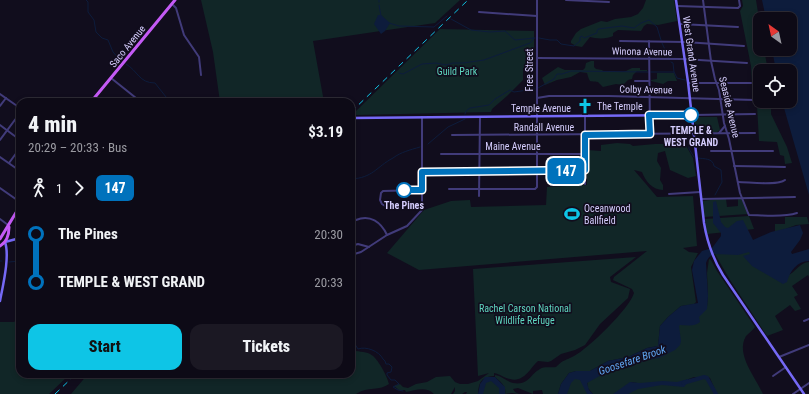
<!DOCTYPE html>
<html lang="en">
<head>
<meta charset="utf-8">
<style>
  body { margin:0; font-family:"Roboto Condensed",sans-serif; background:#1b1823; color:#f1f3f6; height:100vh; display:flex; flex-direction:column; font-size:15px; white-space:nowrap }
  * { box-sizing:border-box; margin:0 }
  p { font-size:13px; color:#9a9aa1 }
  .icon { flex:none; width:22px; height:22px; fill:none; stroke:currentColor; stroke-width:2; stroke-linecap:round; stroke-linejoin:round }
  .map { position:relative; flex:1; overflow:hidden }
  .panel { position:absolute; left:16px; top:98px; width:339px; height:280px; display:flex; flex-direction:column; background:#0d0a16; border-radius:12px; box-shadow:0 2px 6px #0003,0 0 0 1px #2d2b35 }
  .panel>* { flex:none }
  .badge { padding:0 8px; border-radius:6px; font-size:14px; line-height:26px }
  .needle { width:26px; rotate:327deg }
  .fabs { position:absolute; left:753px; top:12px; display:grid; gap:8px }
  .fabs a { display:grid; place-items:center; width:44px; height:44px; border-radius:8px; background:#0d0a16; box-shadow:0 2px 6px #0003,0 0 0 1px #2d2b35; font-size:20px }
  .map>.badge { position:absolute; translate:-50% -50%; box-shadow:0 0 0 2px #fff }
  .legs { display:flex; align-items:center; gap:6px; height:44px; padding:0 12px; font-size:13px }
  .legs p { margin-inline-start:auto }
  .head { display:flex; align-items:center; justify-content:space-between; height:68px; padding:0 12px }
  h1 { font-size:22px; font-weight:800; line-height:30px }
  .primary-button { display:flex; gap:8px; margin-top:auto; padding:8px 12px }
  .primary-button a { flex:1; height:46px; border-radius:12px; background:#0ec5e6; color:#111; font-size:16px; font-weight:800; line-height:46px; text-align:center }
  .primary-button a+a { background:#1b1823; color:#f1f3f6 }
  ul { padding:0 12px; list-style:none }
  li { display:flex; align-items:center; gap:14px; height:48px; font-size:15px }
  li i { display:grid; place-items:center; width:6px; height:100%; margin:0 5px; background:currentColor }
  li i::after { content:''; width:10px; height:10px; margin:-5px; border:3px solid; border-radius:50%; background:#0d0a16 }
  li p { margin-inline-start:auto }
  li:first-child i { background:linear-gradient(#0000 50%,currentColor 0) }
  li:last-child i { background:linear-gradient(currentColor 50%,#0000 0) }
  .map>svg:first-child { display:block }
</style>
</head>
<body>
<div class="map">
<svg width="809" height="394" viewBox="0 0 809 394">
  <rect width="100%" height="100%" fill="#110d1d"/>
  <!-- green -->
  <g fill="#112627">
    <polygon points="201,0 460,0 435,23 313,41 324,102 220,102 213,52"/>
    <path d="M646 0H674L677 21 658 25 647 24 644 26 641 31 618 30 613 33V36C608 39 596 39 590 37L582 47 576 46 571 43V41L576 33 581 29 601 21 607 22 615 19 631 17 638 14 643 8Z"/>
    <polygon points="742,0 756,0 760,25 760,49 764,49 768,71 760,71 760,101 771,101 771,114 787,147 792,163 785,164 784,156 780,155 777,142 759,141 756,87 752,84 751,66 740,11 743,6"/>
    <polygon points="440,29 534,31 534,67 523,68 523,80 507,96 492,109 491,112 356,115 355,112"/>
    <path d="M591 61H594V67L596 69 602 70 604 72H624L632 68H640V70H647V71H637L633 75 632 79 628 80 623 85 616 84 603 87 598 82C589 81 590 83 587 73L580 72 571 77 557 80 545 85 542 78 558 67 565 70H583L585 68 586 63Z"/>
    <polygon points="657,73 674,73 677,81 668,81 663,84 651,81 651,80 657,79"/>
    <polygon points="694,117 717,117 720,130 717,132 696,132"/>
    <path d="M617 143 630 144 633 146 655 144H685L693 158 696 176 688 178 670 170 665 151 658 153 657 161 661 168 660 180 663 185V190C653 190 645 181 642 172L634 170 657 197 693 196 697 246 683 248 689 252 698 253 691 267 696 302 694 304 681 306 668 317 660 326 658 346 647 348 628 357 608 361 590 371H576L569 373 561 384 558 394H543L542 390 533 391V394L518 388 513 389 515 392 519 394 512 393 505 394C507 387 500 381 495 377V375C502 376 506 381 513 383 529 386 530 374 540 369 544 366 551 368 556 367 564 359 565 361 574 356 588 349 630 308 634 293L632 289 613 280 614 277 647 251 419 270 387 253 424 210 451 201 470 200 471 207 546 205 547 187 587 185V150L601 151V145Z"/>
    <polygon points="718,199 726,199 727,207 738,206 738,199 742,199 748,214 704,217 702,201"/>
    <polygon points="749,216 754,229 707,234 705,219"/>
    <polygon points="785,217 807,217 809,224 796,225 775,233 775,224 785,224"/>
    <path d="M750 250 787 276C796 272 800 262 809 262V277L808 275 792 286 798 295 794 297 801 309 795 311 790 305 775 316 783 330 767 336 730 280 715 254Z"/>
    <path d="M636 257 610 277 611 282 630 289 628 298 600 324 585 345 575 350 561 354 551 361 548 362 538 361C530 368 524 383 510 379 504 378 500 374 494 373V376C481 377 479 382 478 394H466L467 392H465L462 394H453L455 391V387L451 394H434C427 386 415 390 406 392L405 390H399L394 386 400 384 403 387 408 388 416 384 427 382 436 377 450 376 455 382 460 384H468L478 381 489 373 478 376 473 269Z"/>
    <path d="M709 259 711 260 717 271 755 327C753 330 749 333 746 336 735 354 756 378 763 394H717L710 378 705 376 701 378 694 377 678 383H637L632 382 614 394H593L588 388 587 381 608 369 655 358 676 325 696 320 707 306 708 297 707 273Z"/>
    <polygon points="20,318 20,374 70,374 49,394 0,394 0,322 14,322"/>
    <path d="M351 350C357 352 365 351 370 354 378 358 387 376 389 384 380 391 368 386 356 394H71L88 374H351Z"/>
    <polygon points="578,376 589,394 564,394 568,381"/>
    <polygon points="701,378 708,379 716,394 621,394 642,386 687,382"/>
    <polygon points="489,379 499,385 501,394 481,394 482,386"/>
  </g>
  <!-- water -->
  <g fill="#0d1c3c">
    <polygon points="762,0 809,0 809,195 782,101 790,101 790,71 776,71 772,49 790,49 790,19 766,19"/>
    <polygon points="378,15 381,15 390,23 385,31 381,34 374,24"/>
    <path d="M716 201 721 222 725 227 728 228 737 221 743 220 753 240 771 232 800 225 803 233 800 240 791 252 792 254 809 249V261C797 261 790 271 787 282L783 284 752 266 743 256 750 254 749 252 738 255 715 254C709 256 708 258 706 263L708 296 707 309 699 317 700 322C694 327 687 325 680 325L679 326 681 341 680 345 675 350 659 358 646 360 627 368 612 369 587 383 589 390 593 394H587L580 380 575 379 571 383 567 394H558L561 384 569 373 576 371H590L608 361 628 357 647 348 658 346 660 326 668 317 681 306 698 303 692 270 694 261 702 251 712 248 721 236V233L713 223V202Z"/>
    <polygon points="485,377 495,377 505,387 505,394 499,394 499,388 491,381 486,383 483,394 478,394 480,384"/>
    <polygon points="688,379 688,382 684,387 662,385 638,389 628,394 613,394 630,382 640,383 663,381 677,382"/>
  </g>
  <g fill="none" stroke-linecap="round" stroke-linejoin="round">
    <!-- stream -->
    <g stroke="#0d1c3c" stroke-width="1">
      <polyline points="86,0 88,2 88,12 94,20 96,32 102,38 108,40 113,52 120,60"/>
      <polyline points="379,2 379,0"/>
      <polyline points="379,5 381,16"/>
      <polyline points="451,19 471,30 490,32 505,31 515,40 535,38"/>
      <polyline points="389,23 399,26 434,27 447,16"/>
      <polyline points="539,38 550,40 557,40 561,44 574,46 580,41 580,37 582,36 584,38 597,33 597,31 598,29 622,26 634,28 641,23 649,20 657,27 661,40"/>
      <polyline points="662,43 669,58"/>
      <polyline points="671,62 673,63 674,72"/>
      <path d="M126 64C138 71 139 83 155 83L170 102"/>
      <polyline points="651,72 674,72 677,78 685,80"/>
      <polyline points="399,73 403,74 422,64 436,63 446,65 453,63 463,63 484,60 530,43 533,40 533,38"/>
      <polyline points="538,88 554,79 557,74 562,74 571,71 648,72"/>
      <polyline points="465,114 466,111 470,108 489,105 495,99 510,90 514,92 535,89"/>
      <polyline points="689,142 689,149 694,157"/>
      <polyline points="428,144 448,127 465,119"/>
      <path d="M698 158C704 159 713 158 714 166L721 170 722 182 715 195"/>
      <path d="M351 179C373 178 376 167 393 158 401 152 410 150 420 147"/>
      <polyline points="0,261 2,261"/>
      <polyline points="9,262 20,261"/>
      <path d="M351 341H353L358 349C366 346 379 351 383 359L385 361 386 364H389L392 367 391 372 387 373V375L391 380H395L399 384 393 387 398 390 403 391"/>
    </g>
    <!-- river -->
    <polyline stroke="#0d1c3c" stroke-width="4" points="683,383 704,377 707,378 716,394"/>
    <!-- street -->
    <g stroke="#413b7a" stroke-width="2">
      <polyline points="566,0 609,2"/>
      <path d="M703 0 711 61 715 79 719 90 724 123 729 139 740 193 748 213 749 215C764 215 782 218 797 213"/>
      <polyline points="172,4 176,8 184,35 199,57 201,75"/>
      <polyline points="677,6 738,8 740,6 739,0"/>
      <polyline points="479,12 537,16"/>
      <polyline points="680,24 738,27"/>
      <polyline points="620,41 685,42 744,46"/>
      <polyline points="649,41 650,134"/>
      <polyline points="537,58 683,59 747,63"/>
      <polyline points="111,78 141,102"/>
      <polyline points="635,81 649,81"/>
      <polyline points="689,83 751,83"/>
      <polyline points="0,94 20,108"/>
      <polyline points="537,98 549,96 609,96 755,100"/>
      <polyline points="0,106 6,98"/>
      <polyline points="692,115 755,114"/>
      <polyline points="585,116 585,184"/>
      <polyline points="351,123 355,118"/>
      <polyline points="0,125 20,140"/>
      <polyline points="719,133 725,126"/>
      <polyline points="452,135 755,133"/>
      <polyline points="0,140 20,113"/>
      <polyline points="711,151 773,151"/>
      <polyline points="441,154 586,154"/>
      <polyline points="0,157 20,171"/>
      <polyline points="9,163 20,148"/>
      <polyline points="734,166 785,167"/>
      <polyline points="422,172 585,170"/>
      <path d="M738 182C749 182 777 186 785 180"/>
      <polyline points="0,188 20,202"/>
      <polyline points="449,189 535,189 537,187 537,0"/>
      <polyline points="422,190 383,191 381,193 380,200 382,204 385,206 422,205"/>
      <polyline points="669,194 700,192"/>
      <polyline points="479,196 480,117"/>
      <polyline points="701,199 795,197"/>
      <polyline points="0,219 8,225"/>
      <path d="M356 220C370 214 381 222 387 235"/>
      <polyline points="16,239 17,241 20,241"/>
      <polyline points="351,246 358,244 369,247"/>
      <polyline points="351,255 361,252 387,235 407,226 422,210 422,117"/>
      <polyline points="804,321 809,319"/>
      <polyline points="779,357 809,345"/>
      <polyline points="773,376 786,367"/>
      <polyline points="793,394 809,383"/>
    </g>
    <!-- secondary -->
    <g stroke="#7569f6" stroke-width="2.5">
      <path d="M676 0 688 82 704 223C707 241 713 259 723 275L804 394"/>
      <polyline points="351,118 691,115"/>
      <path d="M0 301C3 285 10 256 5 242L20 238"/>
    </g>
    <!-- primary -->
    <g stroke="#c45af5" stroke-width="3">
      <polyline points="91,102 175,0"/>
      <polyline points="0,239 20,206"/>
      <path d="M0 246C7 242 9 235 9 227"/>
    </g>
    <!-- rail -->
    <g stroke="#0ec5e6" stroke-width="1" stroke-dasharray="6 5" stroke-linecap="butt">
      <polyline points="351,112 468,0"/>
      <polyline points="55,394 76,374"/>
    </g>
  </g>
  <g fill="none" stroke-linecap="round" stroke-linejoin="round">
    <defs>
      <polyline id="line-1" points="404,190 422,190 422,172 585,170 585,135 650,134 649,115 691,115"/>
    </defs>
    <!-- line-1 casing -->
    <use href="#line-1" stroke="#fff" stroke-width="9"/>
    <!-- line-1 -->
    <use href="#line-1" stroke="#0072bc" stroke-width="6"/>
  </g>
  <!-- icons -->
  <defs>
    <symbol id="church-bare" viewBox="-9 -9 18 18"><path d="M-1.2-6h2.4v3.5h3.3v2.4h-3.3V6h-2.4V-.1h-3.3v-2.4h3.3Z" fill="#0ec5e6" stroke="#110d1d" stroke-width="2.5" paint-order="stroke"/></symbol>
    <symbol id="stadium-bare" viewBox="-9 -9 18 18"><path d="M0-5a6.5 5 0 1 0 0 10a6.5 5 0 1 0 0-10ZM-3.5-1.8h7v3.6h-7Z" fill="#0ec5e6" stroke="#110d1d" stroke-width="2.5" paint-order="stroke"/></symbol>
  </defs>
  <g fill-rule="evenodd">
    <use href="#church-bare" x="574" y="95" width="22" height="22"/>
    <use href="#stadium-bare" x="561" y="203" width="22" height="22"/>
  </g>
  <!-- markers -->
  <g fill="#fff" stroke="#0072bc" stroke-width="2">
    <circle cx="691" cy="115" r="7"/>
    <circle cx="404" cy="190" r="7"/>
  </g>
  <g text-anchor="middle" stroke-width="3.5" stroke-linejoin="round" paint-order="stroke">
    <!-- street labels -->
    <g font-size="10" fill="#d4ccfc" stroke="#110d1d">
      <text transform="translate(127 46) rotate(-51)" y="4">Saco Avenue</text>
      <text transform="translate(642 51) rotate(1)" y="4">Winona Avenue</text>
      <text transform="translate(692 54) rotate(82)" y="4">West Grand Avenue</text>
      <text transform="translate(529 70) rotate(-90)" y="4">Free Street</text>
      <text transform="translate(646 89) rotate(1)" y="4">Colby Avenue</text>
      <text transform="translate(730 107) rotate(77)" y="4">Seaside Avenue</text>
      <text x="541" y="112">Temple Avenue</text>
      <text x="544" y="131">Randall Avenue</text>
      <text x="513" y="150">Maine Avenue</text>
    </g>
    <!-- park labels -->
    <g font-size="10" fill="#5ed6bf" stroke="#110d1d">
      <text x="457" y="75">Guild Park</text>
      <text x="525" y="312">Rachel Carson National<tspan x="525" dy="12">Wildlife Refuge</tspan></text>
    </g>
    <!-- poi labels -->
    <g font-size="10" fill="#d4ccfc" stroke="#110d1d" text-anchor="start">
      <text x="597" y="110">The Temple</text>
      <text x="584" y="212">Oceanwood<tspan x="584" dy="12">Ballfield</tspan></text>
    </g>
    <!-- stop labels -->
    <g font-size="10" font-weight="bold" fill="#d4ccfc" stroke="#110d1d">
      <text x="691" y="134">TEMPLE &amp;<tspan x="691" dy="12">WEST GRAND</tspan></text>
      <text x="404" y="209">The Pines</text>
    </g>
    <!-- water labels -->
    <g font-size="11" font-style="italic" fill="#61a8f5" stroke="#110d1d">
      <text transform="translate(632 360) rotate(-19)" y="4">Goosefare Brook</text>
    </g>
  </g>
</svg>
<div class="fabs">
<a><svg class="needle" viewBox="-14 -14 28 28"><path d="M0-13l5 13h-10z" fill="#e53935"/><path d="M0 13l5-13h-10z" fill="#9a9aa1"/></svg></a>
<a><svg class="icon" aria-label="locate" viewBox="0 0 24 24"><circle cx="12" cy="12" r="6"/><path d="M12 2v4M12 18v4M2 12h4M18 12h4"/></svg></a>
</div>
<b class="badge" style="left:566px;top:171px;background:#0072bc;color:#fff">147</b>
<section class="panel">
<div class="head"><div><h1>4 min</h1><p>20:29 – 20:33 · Bus</p></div><b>$3.19</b></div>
<div class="legs"><svg class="icon" aria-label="walk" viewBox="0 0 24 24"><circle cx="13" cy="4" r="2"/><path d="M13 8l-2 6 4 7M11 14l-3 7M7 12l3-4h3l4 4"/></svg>1<svg class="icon" aria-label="forward" viewBox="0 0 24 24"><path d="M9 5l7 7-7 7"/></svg><b class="badge" style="background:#0072bc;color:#fff">147</b></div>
<ul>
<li><i style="color:#0072bc"></i><b>The Pines</b><p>20:30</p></li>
<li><i style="color:#0072bc"></i><b>TEMPLE &amp; WEST GRAND</b><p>20:33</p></li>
</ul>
<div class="primary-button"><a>Start</a><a>Tickets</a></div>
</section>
</div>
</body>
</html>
